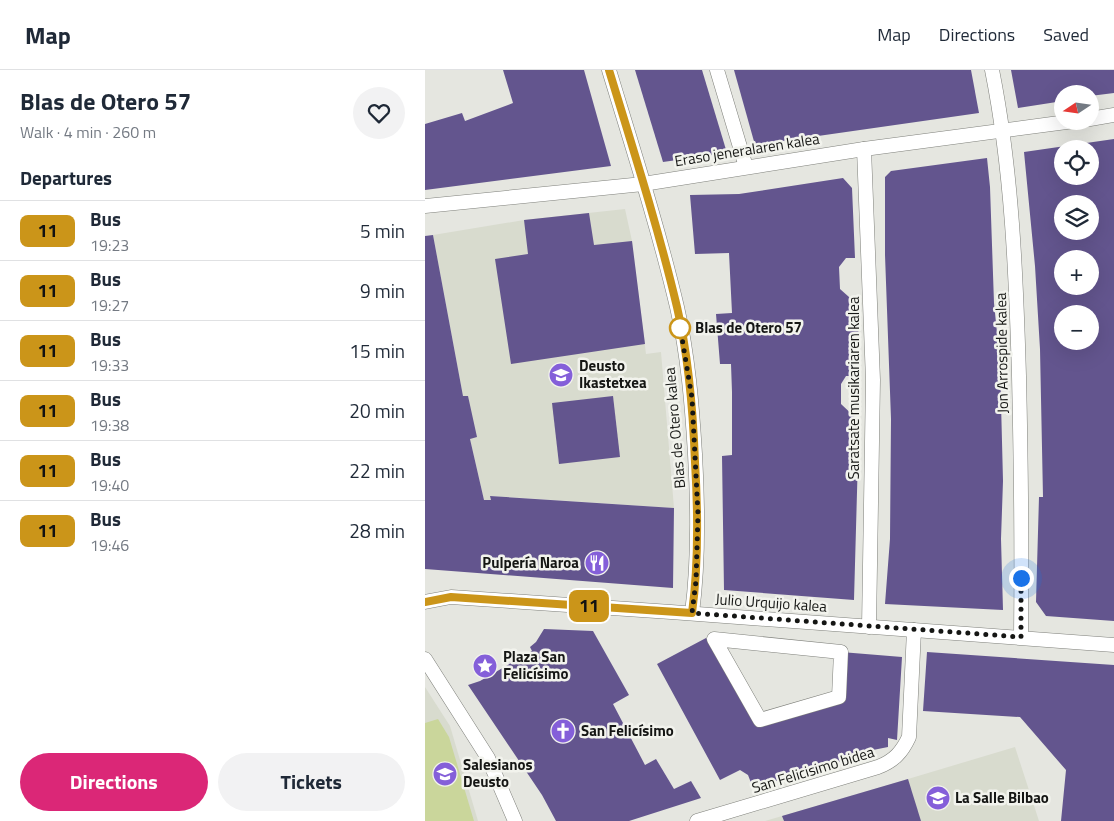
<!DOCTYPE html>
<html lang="en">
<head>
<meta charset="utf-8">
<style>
  body { margin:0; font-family:"Titillium Web",sans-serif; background:#f2f2f3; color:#1f2937; height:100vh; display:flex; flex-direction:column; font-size:19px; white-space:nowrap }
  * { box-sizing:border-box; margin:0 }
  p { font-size:16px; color:#747a83 }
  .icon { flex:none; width:28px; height:28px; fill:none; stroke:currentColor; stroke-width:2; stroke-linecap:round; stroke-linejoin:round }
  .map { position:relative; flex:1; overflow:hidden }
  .details { display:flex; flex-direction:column; background:#fff; width:425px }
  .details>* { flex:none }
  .badge { padding:0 10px; border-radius:8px; font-size:18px; line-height:32px }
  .needle { width:32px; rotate:257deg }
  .tools { position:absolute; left:629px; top:15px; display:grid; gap:10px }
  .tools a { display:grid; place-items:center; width:45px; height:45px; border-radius:50%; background:#fff; box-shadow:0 5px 20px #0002; font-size:25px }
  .you { position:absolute; width:25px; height:25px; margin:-12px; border:4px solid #fff; border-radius:50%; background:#1a73e8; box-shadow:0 0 0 8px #1a73e833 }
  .map>.badge { position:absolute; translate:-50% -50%; box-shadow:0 0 0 2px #fff }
  h2 { padding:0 20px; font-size:19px; line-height:45px }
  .round { display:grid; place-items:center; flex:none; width:52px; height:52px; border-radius:26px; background:#f2f2f3 }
  .summary { display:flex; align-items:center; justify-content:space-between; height:85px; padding:0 20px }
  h1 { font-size:24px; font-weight:700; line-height:38px }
  .cta { display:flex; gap:10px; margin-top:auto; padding:10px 20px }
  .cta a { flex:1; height:58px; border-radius:30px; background:#db2777; color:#fff; font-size:20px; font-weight:700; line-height:58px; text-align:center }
  .cta a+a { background:#f2f2f3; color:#1f2937 }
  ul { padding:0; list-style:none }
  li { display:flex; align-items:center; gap:15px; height:60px; padding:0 20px; border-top:1px solid #e0e1e3 }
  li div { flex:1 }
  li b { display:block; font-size:19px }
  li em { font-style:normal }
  li .badge { min-width:55px; font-weight:700; text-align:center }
  header { display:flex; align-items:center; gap:30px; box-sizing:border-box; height:70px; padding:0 25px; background:#fff; border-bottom:1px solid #e0e1e3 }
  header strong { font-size:24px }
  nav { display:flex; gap:28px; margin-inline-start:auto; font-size:18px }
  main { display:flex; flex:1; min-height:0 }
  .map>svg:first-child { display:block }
</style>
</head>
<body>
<header>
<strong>Map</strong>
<nav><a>Map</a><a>Directions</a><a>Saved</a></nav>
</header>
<main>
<section class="details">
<div class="summary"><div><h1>Blas de Otero 57</h1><p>Walk · 4 min · 260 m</p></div><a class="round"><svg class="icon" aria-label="heart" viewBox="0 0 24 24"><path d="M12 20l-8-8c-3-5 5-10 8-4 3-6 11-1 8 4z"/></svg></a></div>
<h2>Departures</h2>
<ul>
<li><span class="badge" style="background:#cb9519;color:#111">11</span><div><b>Bus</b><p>19:23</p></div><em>5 min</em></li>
<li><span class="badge" style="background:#cb9519;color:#111">11</span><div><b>Bus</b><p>19:27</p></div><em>9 min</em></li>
<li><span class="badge" style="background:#cb9519;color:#111">11</span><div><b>Bus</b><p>19:33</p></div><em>15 min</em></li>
<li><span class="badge" style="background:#cb9519;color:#111">11</span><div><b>Bus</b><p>19:38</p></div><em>20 min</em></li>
<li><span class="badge" style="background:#cb9519;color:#111">11</span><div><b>Bus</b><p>19:40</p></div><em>22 min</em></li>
<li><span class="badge" style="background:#cb9519;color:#111">11</span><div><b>Bus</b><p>19:46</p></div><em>28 min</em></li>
</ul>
<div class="cta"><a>Directions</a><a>Tickets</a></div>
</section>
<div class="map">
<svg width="689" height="751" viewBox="0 0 689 751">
  <rect width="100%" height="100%" fill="#e5e6e0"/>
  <!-- built -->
  <g fill="#d8dbce">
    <polygon points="200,139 207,171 221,284 236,282 249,438 66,426 66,430 59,430 45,369 43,326 38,326 8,165 99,150"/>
    <polygon points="0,617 25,656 53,751 0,751"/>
    <polygon points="590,677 614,751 340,751 483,709"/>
  </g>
  <!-- green -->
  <polygon fill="#cad69b" points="13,649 24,667 49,751 0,751 0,653"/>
  <!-- building -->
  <g fill="#63558e" fill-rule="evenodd">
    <polygon points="78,0 159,0 186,96 0,120 0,54 37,43 40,51 88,33"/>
    <polygon points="210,0 277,0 302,83 238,92"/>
    <polygon points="309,0 546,0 554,43 330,75"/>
    <polygon points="586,0 689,0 689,23 665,26 665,24 638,24 638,31 593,38"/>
    <path d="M689 69V551L621 546 611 532 614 427H618L615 279 610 196 599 82ZM638 79H665V106H638ZM638 134H665V161H638ZM638 189H665V216H638ZM638 244H665V271H638Z"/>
    <polygon points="562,88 565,117 569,233 575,293 578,411 576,469 578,540 460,534 465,469 466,349 460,185 460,107 466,101"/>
    <polygon points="418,108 427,118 430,188 421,188 414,197 415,219 433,235 434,306 421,306 416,314 416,334 434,351 429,530 299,520 297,386 307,385 307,322 306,294 295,294 291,244 307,243 304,183 270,184 265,125 314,124"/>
    <polygon points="164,143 169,175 207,171 220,274 86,294 70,189 103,184 99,150"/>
    <polygon points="8,165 38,326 43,326 52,367 45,369 59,430 66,430 65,426 249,438 248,518 0,499 0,166"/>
    <polygon points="188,326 195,387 134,394 127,333"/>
    <polygon points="119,559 168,561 204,625 188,634 220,695 231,689 249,719 266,711 276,728 204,751 131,751 117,725 43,615 55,611 107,581 105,577 111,572"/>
    <polygon points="281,568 335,650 414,627 416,582 477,587 472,670 463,668 463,677 423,685 424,689 328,718 323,705 315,700 295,710 232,594"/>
    <polygon points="502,582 689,595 689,751 636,751 641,700 595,647 498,641"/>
    <polygon points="483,709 496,751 359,751 357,746"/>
  </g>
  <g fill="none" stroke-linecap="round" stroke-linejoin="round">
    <defs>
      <g id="street">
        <path d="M184 0C208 79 233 157 252 237 263 285 267 335 270 384 273 437 274 490 267 543"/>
        <polyline points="292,0 321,97"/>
        <path d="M567 0C587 100 591 204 594 306 596 393 597 480 596 567"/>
        <polyline points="665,49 689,45"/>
        <polyline points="439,79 448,310 444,557"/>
        <polyline points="0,136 218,114 439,79 649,51"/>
        <polyline points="0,532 26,527 246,542 689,575"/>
        <polygon points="289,569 416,582 414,627 335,650"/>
        <polyline points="0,589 63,688 90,751"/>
        <path d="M272 751 453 697C469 691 477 682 484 667L489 560"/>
      </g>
    </defs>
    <!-- street casing -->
    <use href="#street" stroke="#7f807b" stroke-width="15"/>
    <!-- street -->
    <use href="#street" stroke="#fff" stroke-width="14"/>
  </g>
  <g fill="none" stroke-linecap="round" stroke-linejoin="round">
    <defs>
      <path id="line" d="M0 532 26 527 267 543C274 492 273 442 270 392 268 340 264 288 252 237 233 157 208 79 184 0"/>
    </defs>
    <!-- line casing -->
    <use href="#line" stroke="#fff" stroke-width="11"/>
    <!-- line -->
    <use href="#line" stroke="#cb9519" stroke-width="8"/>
    <!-- walk -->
    <polyline stroke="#151614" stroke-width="5" stroke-dasharray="0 9" points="255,258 255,256 267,328 273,444 271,511 267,543 596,567 596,508"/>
  </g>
  <!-- icons -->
  <defs>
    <symbol id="school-disc" viewBox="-11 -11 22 22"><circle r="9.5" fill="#845fd9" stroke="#f2f3ed"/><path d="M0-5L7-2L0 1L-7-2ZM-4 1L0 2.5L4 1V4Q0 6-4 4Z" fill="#fff"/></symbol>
    <symbol id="restaurant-disc" viewBox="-11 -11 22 22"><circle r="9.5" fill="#845fd9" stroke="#f2f3ed"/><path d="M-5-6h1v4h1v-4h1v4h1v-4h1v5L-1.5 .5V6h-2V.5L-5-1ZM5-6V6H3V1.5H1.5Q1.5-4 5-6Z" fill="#fff"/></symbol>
    <symbol id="sight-disc" viewBox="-11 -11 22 22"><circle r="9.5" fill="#845fd9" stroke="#f2f3ed"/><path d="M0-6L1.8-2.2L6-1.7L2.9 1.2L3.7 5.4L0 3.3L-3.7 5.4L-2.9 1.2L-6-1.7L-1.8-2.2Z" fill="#fff"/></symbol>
    <symbol id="church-disc" viewBox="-11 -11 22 22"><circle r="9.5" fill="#845fd9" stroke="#f2f3ed"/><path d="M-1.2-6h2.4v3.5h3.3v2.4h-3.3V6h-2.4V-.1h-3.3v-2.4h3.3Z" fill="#fff"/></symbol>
    <symbol id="university-disc" viewBox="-11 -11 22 22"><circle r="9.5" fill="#845fd9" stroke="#f2f3ed"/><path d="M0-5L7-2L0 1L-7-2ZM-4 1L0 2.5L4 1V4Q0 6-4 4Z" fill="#fff"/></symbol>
  </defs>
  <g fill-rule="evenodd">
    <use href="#school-disc" x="122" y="291" width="28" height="28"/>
    <use href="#restaurant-disc" x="158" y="479" width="28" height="28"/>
    <use href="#sight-disc" x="46" y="582" width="28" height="28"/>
    <use href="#church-disc" x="124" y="647" width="28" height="28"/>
    <use href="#university-disc" x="6" y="690" width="28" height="28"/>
    <use href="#school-disc" x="499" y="714" width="28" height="28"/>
  </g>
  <!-- markers -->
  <circle fill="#fff" stroke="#cb9519" stroke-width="2.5" cx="255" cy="258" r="10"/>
  <g text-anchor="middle" stroke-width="5" stroke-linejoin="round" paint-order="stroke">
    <!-- street labels -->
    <g font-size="15" fill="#151614" stroke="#f2f3ed">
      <text transform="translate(322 80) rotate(-9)" y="5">Eraso jeneralaren kalea</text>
      <text transform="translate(577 283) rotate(-91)" y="5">Jon Arrospide kalea</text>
      <text transform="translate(429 318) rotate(-90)" y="5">Saratsate musikariaren kalea</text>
      <text transform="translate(250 358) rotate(-95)" y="5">Blas de Otero kalea</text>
      <text transform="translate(346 533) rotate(4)" y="5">Julio Urquijo kalea</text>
      <text transform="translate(388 700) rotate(-17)" y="5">San Felicisimo bidea</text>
    </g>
    <!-- stop labels -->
    <g font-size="15" font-weight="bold" fill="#151614" stroke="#f2f3ed" text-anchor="start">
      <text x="270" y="263">Blas de Otero 57</text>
    </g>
    <!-- poi labels -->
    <g font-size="15" font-weight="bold" fill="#151614" stroke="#f2f3ed" text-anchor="start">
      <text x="154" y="301">Deusto<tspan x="154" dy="17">Ikastetxea</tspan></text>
      <text x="154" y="498" text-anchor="end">Pulpería Naroa</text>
      <text x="78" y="592">Plaza San<tspan x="78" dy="17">Felicísimo</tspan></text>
      <text x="156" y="666">San Felicísimo</text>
      <text x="38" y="700">Salesianos<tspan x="38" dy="17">Deusto</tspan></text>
      <text x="530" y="733">La Salle Bilbao</text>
    </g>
  </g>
</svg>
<div class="tools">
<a><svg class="needle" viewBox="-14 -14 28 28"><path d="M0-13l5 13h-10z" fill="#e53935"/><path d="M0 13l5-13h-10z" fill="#747a83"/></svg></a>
<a><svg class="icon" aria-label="locate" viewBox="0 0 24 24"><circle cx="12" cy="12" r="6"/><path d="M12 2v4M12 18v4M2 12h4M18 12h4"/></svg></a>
<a><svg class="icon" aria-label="layers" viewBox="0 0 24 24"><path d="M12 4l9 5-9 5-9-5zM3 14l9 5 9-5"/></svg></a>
<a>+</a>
<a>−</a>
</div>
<div class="you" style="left:596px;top:508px"></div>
<b class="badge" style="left:164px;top:536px;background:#cb9519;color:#111">11</b>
</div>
</main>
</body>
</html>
